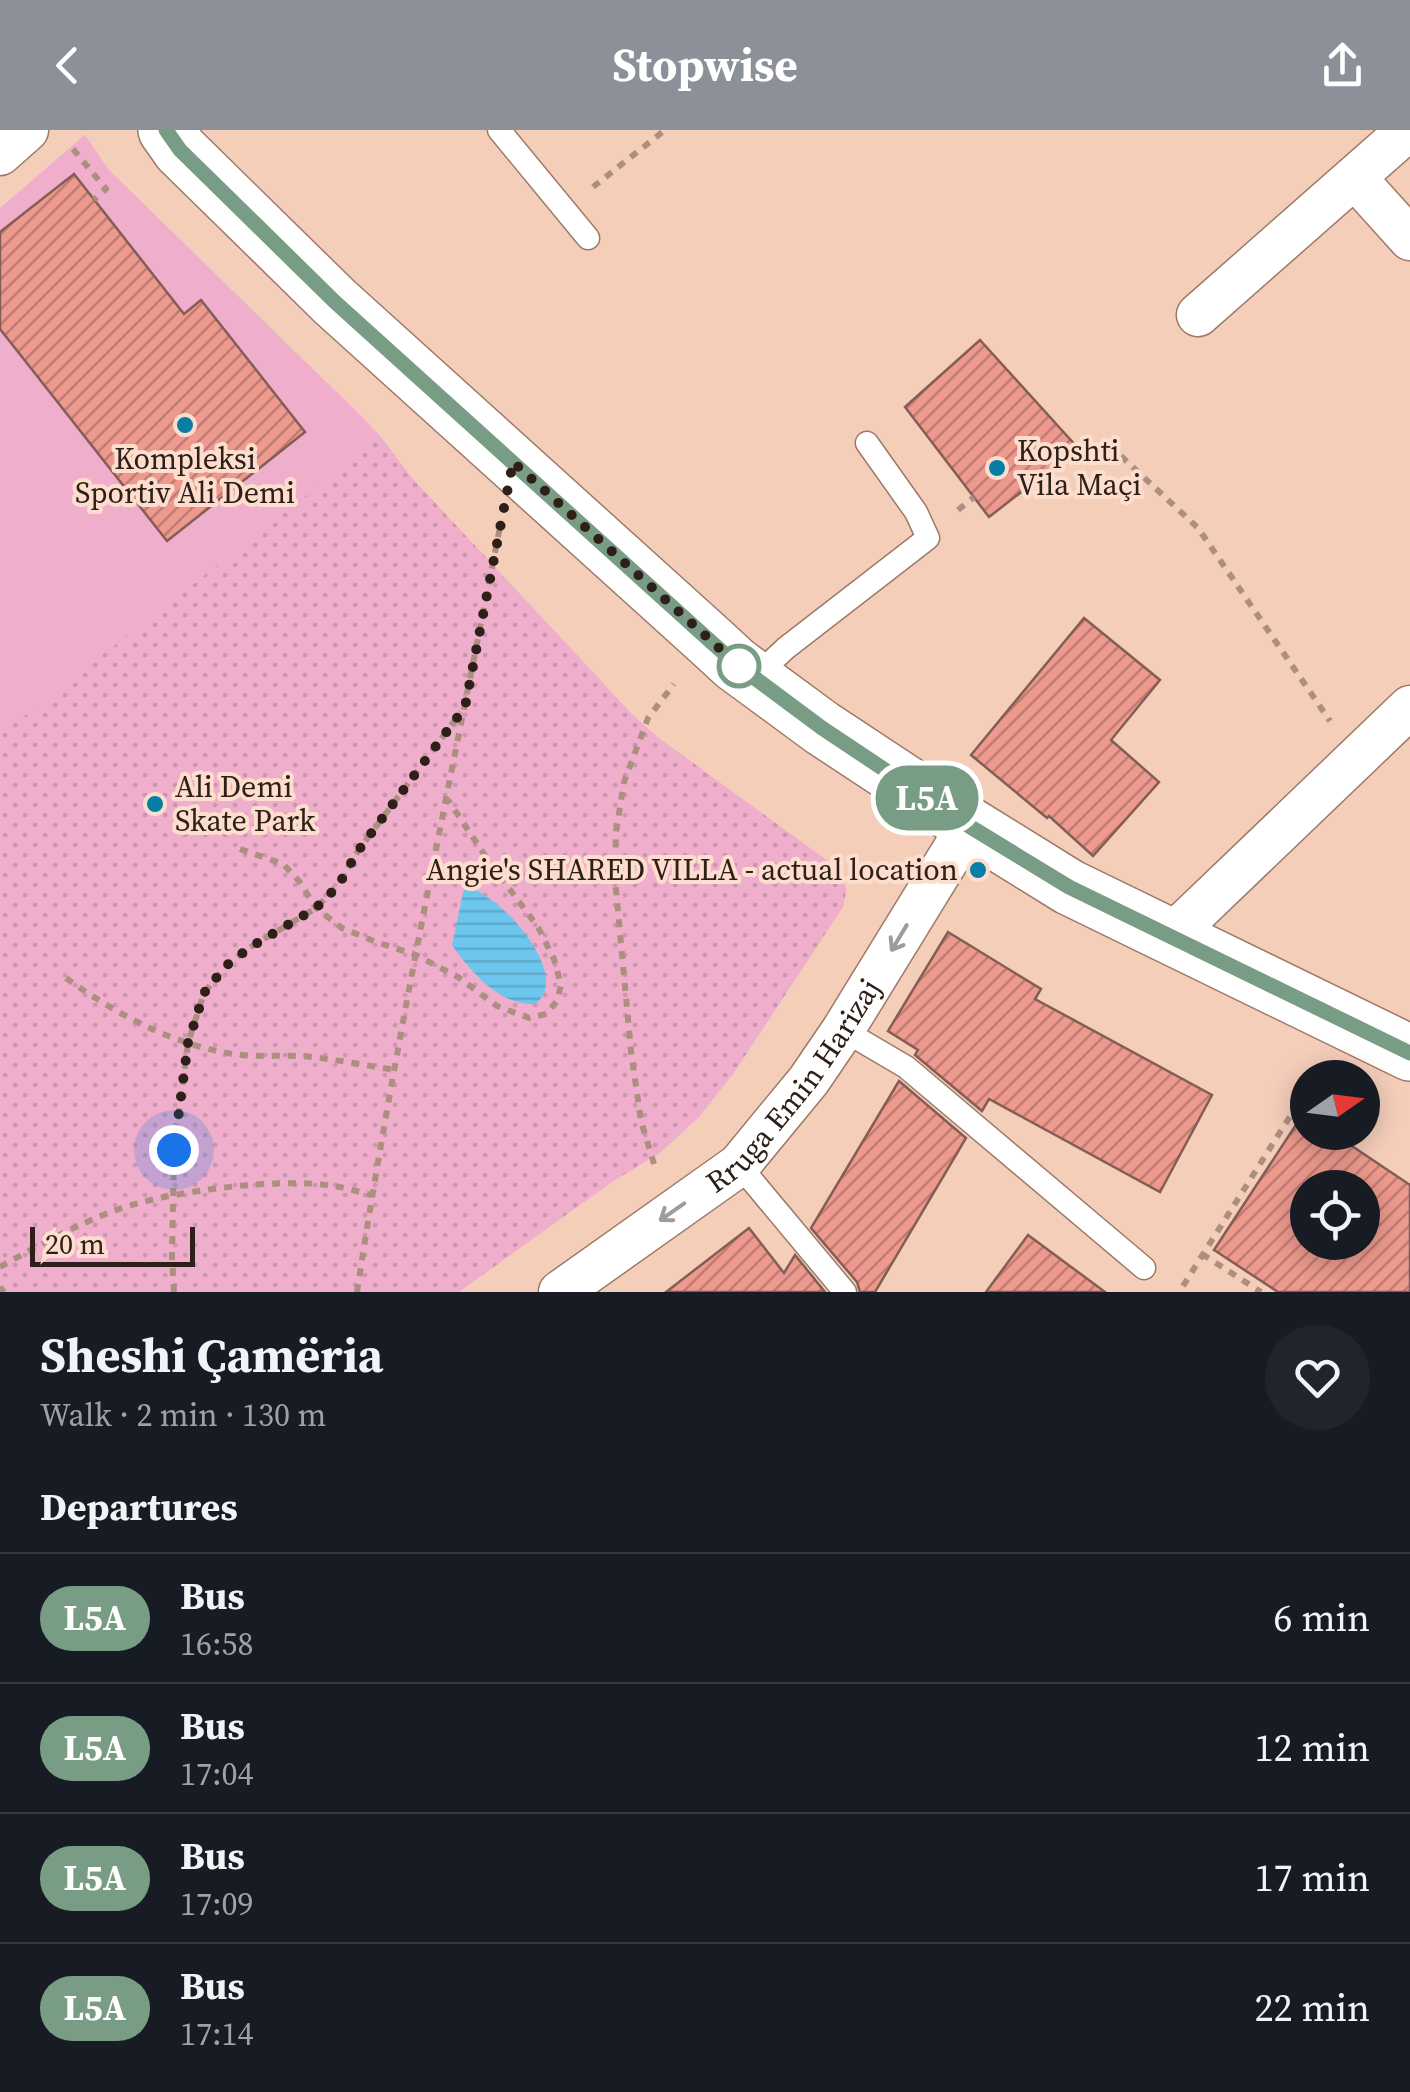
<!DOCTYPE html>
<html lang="en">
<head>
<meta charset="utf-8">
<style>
  body { margin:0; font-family:"Source Serif 4",serif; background:#20242c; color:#f1f3f6; height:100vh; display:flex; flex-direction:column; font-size:38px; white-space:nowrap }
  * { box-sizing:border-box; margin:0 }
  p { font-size:32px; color:#9ea1a6 }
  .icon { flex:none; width:55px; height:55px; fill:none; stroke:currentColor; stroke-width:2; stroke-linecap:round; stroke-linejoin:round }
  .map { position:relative; height:1162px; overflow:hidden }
  .side { display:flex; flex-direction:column; background:#171b24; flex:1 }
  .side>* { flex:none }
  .badge { padding:0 20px; border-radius:32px; font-size:35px; line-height:65px }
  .needle { width:65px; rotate:76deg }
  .tools { position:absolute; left:1290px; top:930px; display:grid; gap:20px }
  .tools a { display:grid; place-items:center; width:90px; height:90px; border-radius:50%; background:#171b24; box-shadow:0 5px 25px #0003; font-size:50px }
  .scale { position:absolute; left:30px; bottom:25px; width:165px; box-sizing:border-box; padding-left:10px; border:5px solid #2e2018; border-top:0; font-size:28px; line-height:35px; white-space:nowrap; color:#2e2018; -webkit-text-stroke:8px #fdddcd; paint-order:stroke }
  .you { position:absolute; width:50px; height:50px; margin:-25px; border:8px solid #fff; border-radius:50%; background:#1a73e8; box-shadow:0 0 0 15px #1a73e833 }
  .map>.badge { position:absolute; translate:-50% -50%; box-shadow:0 0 0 5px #fff }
  h2 { padding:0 40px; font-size:38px; line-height:90px }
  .round { display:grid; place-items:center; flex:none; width:105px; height:105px; border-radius:52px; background:#20242c }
  .head { display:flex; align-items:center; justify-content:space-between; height:170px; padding:0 40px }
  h1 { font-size:48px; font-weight:700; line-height:75px }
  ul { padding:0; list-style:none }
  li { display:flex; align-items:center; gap:30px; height:130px; padding:0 40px; border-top:2px solid #363941 }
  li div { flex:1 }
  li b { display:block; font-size:38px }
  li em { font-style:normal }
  li .badge { min-width:110px; font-weight:700; text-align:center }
  header { display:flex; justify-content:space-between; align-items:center; height:130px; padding:0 40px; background:#8c9099; color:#fff; font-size:45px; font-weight:700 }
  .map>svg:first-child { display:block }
</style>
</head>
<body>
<header><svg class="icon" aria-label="back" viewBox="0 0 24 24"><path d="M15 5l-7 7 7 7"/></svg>Stopwise<svg class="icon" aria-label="share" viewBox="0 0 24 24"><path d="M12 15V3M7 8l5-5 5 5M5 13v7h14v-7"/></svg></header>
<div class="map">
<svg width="1410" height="1162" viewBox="0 0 1410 1162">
  <defs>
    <pattern id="park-dots" width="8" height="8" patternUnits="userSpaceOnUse" patternTransform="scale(2.5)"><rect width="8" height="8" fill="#eeaecc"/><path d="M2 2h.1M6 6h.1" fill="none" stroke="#cc95ae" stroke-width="1.8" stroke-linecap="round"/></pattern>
    <pattern id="water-rules" width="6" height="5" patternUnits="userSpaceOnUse" patternTransform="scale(2.5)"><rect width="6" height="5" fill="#6dc6ee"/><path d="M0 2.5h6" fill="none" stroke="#5faacb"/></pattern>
    <pattern id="building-hatch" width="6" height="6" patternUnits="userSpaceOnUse" patternTransform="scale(2.5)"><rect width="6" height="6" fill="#ed998d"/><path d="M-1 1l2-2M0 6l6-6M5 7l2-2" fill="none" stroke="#c07c72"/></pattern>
  </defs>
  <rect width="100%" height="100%" fill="#f5ceba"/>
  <!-- grass -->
  <polygon fill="#eeaecc" points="85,5 109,40 358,283 381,307 411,347 0,1135 0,78"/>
  <!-- park -->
  <path fill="url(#park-dots)" d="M381 307 411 347 632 584 656 606 835 736C847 750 848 759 843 777L733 944 699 987 661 1022 609 1054 459 1162H0V605Z"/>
  <!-- water -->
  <path fill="url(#water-rules)" d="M465 754C481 762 497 773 510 786 529 805 564 853 535 874 500 876 471 842 452 815Z"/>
  <!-- building -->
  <g fill="url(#building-hatch)" stroke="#845d57" stroke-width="2.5" fill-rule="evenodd">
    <polygon points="74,44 184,184 201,170 305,302 167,411 0,199 0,102"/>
    <polygon points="980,210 1078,318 989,387 905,277"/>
    <polygon points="1084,488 1160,550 1111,610 1159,652 1093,726 1049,686 1047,688 971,625"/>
    <polygon points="948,802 1041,859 1035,869 1212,965 1160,1062 989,969 982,981 915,925 918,920 888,901"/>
    <polygon points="899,951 966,1008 875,1162 860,1162 857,1152 811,1098"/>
    <path d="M1303 984 1308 987V1002H1331L1410 1055V1162H1278L1214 1120ZM1308 1058H1362V1112H1308Z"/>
    <polygon points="749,1098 784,1143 795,1125 825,1162 666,1162"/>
    <polygon points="1028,1105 1105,1162 986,1162"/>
  </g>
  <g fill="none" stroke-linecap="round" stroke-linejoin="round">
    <defs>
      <g id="lane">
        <polyline points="499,0 588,108"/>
        <polyline points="755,547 786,518 928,408 916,382 867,313"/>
        <polyline points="843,900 906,937 1144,1138"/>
        <polyline points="739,1035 845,1162"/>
      </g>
      <g id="street">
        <polyline points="0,24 27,0"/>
        <polyline points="1355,48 1410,109"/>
        <polyline points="1198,185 1408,0"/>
        <polyline points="1171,806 1410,577"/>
        <path id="s1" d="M560 1162 739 1035 809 950 843 900 969 695"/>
      </g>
      <polyline id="secondary" points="166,0 180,20 335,172 709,510 735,534 822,598 969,695 1069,757 1410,923"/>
    </defs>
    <!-- lane casing -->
    <use href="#lane" stroke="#9d7a67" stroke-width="25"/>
    <!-- street casing -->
    <use href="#street" stroke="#9d7a67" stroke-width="45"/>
    <!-- secondary casing -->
    <use href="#secondary" stroke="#9d7a67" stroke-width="58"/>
    <!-- path -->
    <g stroke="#ad8f80" stroke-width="6" stroke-dasharray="8 8" stroke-linecap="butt">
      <polyline points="73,19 106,59 94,70"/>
      <polyline points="593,57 665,0"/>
      <polyline points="1121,326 1198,398 1330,591"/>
      <polyline points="958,380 974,367"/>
      <polyline points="240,719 283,734 299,751 316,778 342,798 376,812 416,825 458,847 497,876 529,888 546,884 557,871 561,855 554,829 538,797 490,733 448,670"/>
      <path d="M66 848C116 884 173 915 234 924 260 928 286 924 312 927 340 930 368 936 396 940"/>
      <polyline points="654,1034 641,991 631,921 615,749 616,702 624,652 648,588 674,554"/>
      <polyline points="1202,1124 1261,1162"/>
      <path d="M0 1137C39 1115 77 1094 119 1079 171 1061 279 1047 334 1056 347 1058 359 1062 372 1065"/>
      <polyline points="1183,1156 1308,958"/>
      <polyline points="0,1157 4,1162"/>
      <polyline points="174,1162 172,1127 174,1020 188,913 204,863 226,836 249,818 316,778 337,756 358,721 461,582"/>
      <path d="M357 1162C396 906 450 652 500 397"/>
    </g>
    <!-- lane -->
    <use href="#lane" stroke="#fff" stroke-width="22"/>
    <!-- street -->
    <use href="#street" stroke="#fff" stroke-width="42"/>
    <!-- secondary -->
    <use href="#secondary" stroke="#fff" stroke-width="55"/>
  </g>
  <!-- one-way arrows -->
  <defs><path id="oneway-shaft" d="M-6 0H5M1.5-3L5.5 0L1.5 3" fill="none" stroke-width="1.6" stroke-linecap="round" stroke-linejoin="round" transform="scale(2.5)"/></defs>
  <g stroke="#a19b97">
    <use href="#oneway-shaft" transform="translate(899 808) rotate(121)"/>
    <use href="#oneway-shaft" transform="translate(672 1082) rotate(145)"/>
  </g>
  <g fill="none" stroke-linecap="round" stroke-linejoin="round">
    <defs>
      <polyline id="line" points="166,0 180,20 335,172 709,510 736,534 822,598 969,696 1069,757 1410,923"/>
    </defs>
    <!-- line casing -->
    <use href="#line" stroke="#fff" stroke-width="22"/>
    <!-- line -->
    <use href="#line" stroke="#799c85" stroke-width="15"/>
    <!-- walk -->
    <polyline stroke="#2e2018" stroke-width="10" stroke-dasharray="0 18" points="174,1020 188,913 204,863 226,836 249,818 316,778 338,756 358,721 465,577 513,332 739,536"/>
  </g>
  <!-- markers -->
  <g fill="#077ea5" stroke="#fdddcd" stroke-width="4">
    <circle cx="185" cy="295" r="10"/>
    <circle cx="997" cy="338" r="10"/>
    <circle cx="155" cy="674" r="10"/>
    <circle cx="978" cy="740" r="10"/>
  </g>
  <circle fill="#fff" stroke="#799c85" stroke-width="5" cx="739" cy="536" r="20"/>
  <g text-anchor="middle" stroke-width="8" stroke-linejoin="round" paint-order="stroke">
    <!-- poi labels -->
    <g font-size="30" fill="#2e2018" stroke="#fdddcd" text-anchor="start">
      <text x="1017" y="331">Kopshti<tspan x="1017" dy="34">Vila Maçi</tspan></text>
      <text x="185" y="339" text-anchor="middle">Kompleksi<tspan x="185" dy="34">Sportiv Ali Demi</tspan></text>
      <text x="175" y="667">Ali Demi<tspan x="175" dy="34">Skate Park</tspan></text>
      <text x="958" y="750" text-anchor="end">Angie's SHARED VILLA - actual location</text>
    </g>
    <!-- street labels -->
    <g font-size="30" fill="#2e2018" stroke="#fdddcd">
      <text dy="10" stroke="none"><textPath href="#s1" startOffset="315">Rruga Emin Harizaj</textPath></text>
    </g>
  </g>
</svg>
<div class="tools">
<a><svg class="needle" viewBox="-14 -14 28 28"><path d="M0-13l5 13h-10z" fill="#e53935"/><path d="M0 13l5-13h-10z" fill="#9ea1a6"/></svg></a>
<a><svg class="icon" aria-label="locate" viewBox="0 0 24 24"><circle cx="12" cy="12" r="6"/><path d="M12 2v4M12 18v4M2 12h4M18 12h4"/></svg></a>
</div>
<div class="scale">20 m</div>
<div class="you" style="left:174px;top:1020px"></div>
<b class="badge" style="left:927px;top:668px;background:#799c85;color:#fff">L5A</b>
</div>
<section class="side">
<div class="head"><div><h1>Sheshi Çamëria</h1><p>Walk · 2 min · 130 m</p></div><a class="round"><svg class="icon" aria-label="heart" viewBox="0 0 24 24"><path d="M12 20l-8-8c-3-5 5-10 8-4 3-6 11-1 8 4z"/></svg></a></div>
<h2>Departures</h2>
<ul>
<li><span class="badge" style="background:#799c85;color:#fff">L5A</span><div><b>Bus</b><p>16:58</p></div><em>6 min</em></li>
<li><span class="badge" style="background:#799c85;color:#fff">L5A</span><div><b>Bus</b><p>17:04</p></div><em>12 min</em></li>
<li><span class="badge" style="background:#799c85;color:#fff">L5A</span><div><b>Bus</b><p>17:09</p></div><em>17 min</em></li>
<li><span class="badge" style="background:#799c85;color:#fff">L5A</span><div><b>Bus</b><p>17:14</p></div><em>22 min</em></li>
</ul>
</section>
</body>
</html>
